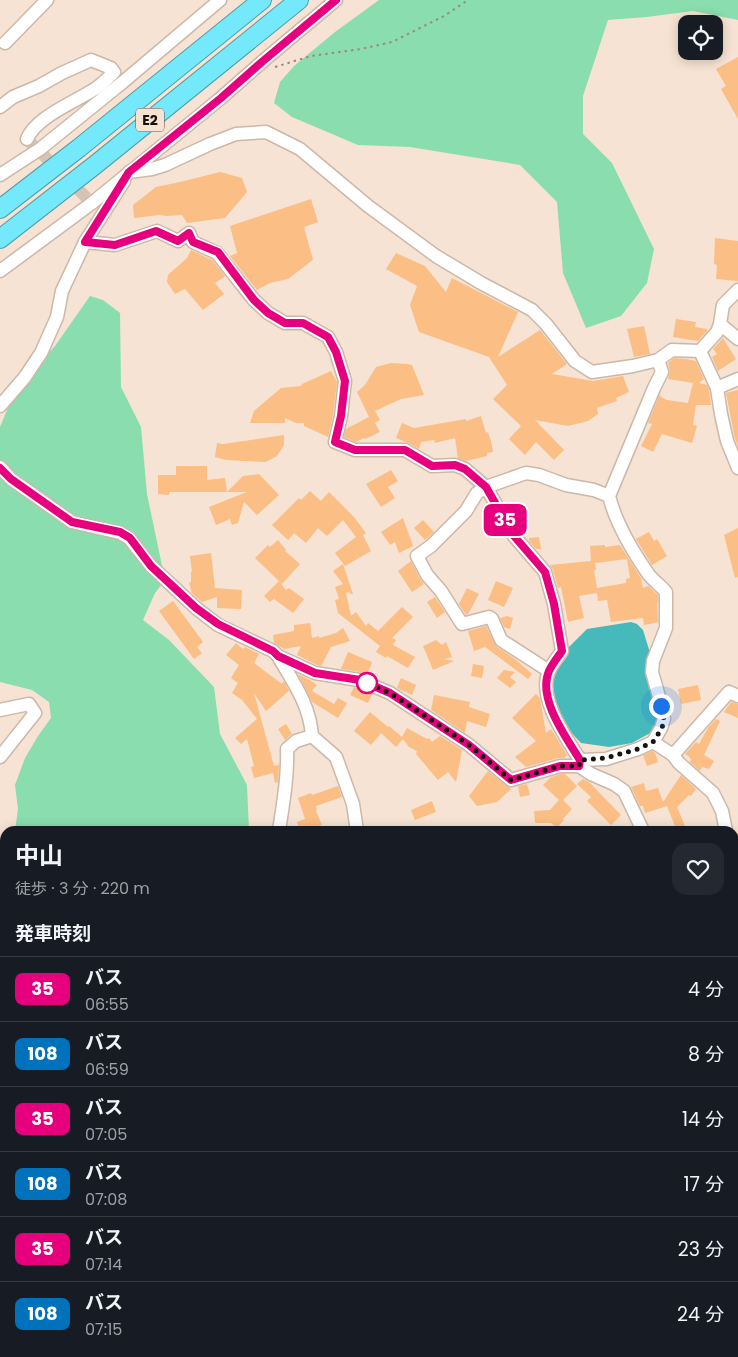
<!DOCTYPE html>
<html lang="ja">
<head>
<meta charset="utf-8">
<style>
  body { margin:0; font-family:Poppins,"Noto Sans JP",sans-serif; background:#242831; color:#f1f3f6; height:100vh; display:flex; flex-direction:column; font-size:19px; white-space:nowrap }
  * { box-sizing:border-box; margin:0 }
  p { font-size:16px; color:#9ea1a6 }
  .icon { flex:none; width:28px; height:28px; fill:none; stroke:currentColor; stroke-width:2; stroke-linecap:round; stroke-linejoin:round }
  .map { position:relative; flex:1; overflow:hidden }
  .sheet { position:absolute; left:0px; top:826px; width:739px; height:531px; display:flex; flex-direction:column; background:#171b24; border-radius:15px 15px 0 0; box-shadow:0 2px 12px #0003 }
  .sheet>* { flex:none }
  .badge { padding:0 10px; border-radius:8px; font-size:18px; line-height:32px }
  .controls { position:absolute; left:678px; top:15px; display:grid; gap:10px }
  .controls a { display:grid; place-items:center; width:45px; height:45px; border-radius:10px; background:#171b24; box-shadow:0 2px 12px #0003; font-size:25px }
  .you { position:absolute; width:25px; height:25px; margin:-12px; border:4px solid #fff; border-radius:50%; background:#1a73e8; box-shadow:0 0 0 8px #1a73e833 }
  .map>.badge { position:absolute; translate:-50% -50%; box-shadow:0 0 0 2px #fff }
  h2 { padding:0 15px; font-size:19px; line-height:45px }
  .round { display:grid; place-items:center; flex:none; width:52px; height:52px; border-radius:15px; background:#242831 }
  .summary { display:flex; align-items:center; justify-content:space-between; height:85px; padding:0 15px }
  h1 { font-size:24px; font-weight:700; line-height:38px }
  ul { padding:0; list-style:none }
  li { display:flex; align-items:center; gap:15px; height:65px; padding:0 15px; border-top:1px solid #363941 }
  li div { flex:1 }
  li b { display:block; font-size:19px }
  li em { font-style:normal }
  li .badge { min-width:55px; font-weight:700; text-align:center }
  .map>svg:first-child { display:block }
</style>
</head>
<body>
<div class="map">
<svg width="738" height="1357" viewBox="0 0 738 1357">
  <rect width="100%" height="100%" fill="#f6e3d3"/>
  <!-- green -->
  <g fill="#8addaf">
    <polygon points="379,0 738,0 738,20 693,11 647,17 608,20 583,96 583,134 612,163 654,249 647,283 621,316 586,328 563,273 557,202 520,165 410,147 358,145 292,117 274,103 280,82 294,66 335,32"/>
    <polygon points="90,296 103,300 120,313 121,387 141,427 147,494 165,580 155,593 143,620 169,640 214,687 220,734 247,785 249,831 15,831 18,809 15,785 25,758 38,736 51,718 49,702 32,690 0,682 0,427 17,386 55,346"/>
    <polygon points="5,899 5,1352 10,1353 5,1356 0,1357 0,917 3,911"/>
    <polygon points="734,1063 738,1068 738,1357 608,1357 606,1353 734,1352"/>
  </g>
  <!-- water -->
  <polygon fill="#46b9ba" points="631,622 637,624 643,630 651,656 658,721 652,732 632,743 609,747 581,743 566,727 549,692 553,672 569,647 587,629"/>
  <!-- building -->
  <g fill="#fbbe84" fill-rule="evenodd">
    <polygon points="738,57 738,119 721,89 726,86 716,69"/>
    <polygon points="220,172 242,178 247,192 225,218 187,223 182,215 167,216 159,215 134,218 133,205 156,187 180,182"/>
    <polygon points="311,199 318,222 304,227 313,260 288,279 270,283 257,290 230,256 237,253 230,226"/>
    <polygon points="715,238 738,241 738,281 716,279 717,265 714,264"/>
    <polygon points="191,250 212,260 225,276 223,278 215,283 224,294 203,310 185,289 175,294 167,282 168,275 187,258"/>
    <polygon points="396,253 425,266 446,292 452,278 518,312 498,357 540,330 567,364 552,374 593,381 623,376 629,392 616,398 617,401 597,408 598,414 588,421 568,426 535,420 564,450 554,460 536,442 525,455 509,439 521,426 493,399 507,385 489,357 419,332 410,305 417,286 386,269"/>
    <polygon points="676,319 696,322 695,327 707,329 707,331 698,341 673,337"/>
    <polygon points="644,326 650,354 634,357 627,329"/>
    <polygon points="723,338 736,359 718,371 712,357 717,354 713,349"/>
    <polygon points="674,358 686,359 696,361 704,379 699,383 707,385 709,390 711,405 696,405 693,425 697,426 692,443 662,434 653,452 641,446 652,424 648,423 660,394 661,397 667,400 688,403 693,383 668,379 670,372 668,363"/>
    <polygon points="391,363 407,364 412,365 424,395 401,399 375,411 380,420 375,423 380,432 365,439 364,438 356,442 344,437 346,429 369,417 357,392 365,385 376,367"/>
    <polygon points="331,371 337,382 333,415 328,437 304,426 304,423 296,423 285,418 285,423 250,423 254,411 281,388 301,386 302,384"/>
    <polygon points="738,390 738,446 735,439 726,393"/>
    <polygon points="481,416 486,433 488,432 491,441 493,452 487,453 487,456 466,461 458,458 455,438 435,443 434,440 421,442 419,449 409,443 396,438 402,423 414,428 466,419 466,421"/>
    <polygon points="284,435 284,445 277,456 266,462 244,461 226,460 215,457 217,443 223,444"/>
    <polygon points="176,466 207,466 207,480 225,478 227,492 243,476 259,474 279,495 257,515 244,502 238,523 232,525 230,519 216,525 209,507 247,492 169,492 169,495 158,494 158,475 176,475"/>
    <polygon points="391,470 398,481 388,487 395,498 381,507 366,484"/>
    <polygon points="310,491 321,501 329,492 353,516 366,533 363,535 371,551 345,566 335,553 356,537 343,520 327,536 318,528 306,543 294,533 288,540 272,525 299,498 301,500"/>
    <polygon points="403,518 413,546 399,553 395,542 390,545 381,532"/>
    <polygon points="423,520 434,532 425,540 414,528"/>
    <polygon points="738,528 738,577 735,578 724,535"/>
    <polygon points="649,532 654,541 657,539 667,556 652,565 636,539"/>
    <polygon points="539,537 541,549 536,549 529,541 529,538"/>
    <polygon points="278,540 286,550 285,551 300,564 282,584 255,558 268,545 270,547"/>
    <path d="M605 545V547L620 545 641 578 643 588 648 586 658 595V602L657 603 658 622 644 625 643 618 611 622 607 600 598 601 597 593 579 596 584 618 568 622 561 587 558 588 553 570 550 565 591 561 590 546ZM627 559 630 578 626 579V583L597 588 594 570H596L595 563Z"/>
    <polygon points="211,553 215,588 242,590 241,609 217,608 217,597 202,602 192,593 189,583 191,582 191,572 192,572 190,556"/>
    <polygon points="411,561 420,579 424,584 412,592 398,571"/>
    <polygon points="343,564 353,594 351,594 349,592 346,593 351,616 356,612 366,626 368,623 378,631 402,607 413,617 392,638 396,640 393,645 415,657 408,668 387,656 386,658 376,652 380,646 338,613 335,600 339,599 335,587 343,584 333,571"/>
    <polygon points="279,581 286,590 289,588 304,599 293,613 274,599 270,602 264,596"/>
    <polygon points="496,581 513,588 504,607 488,600"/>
    <polygon points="467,588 479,594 468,614 466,615 459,604"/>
    <polygon points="435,597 445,612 437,618 427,602"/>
    <polygon points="173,601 203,642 197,647 202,653 194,659 159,611"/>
    <polygon points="507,616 513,618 510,629 504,627 500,618"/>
    <polygon points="310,623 312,638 319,636 319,638 336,633 343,628 350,641 331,647 321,666 317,665 297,655 301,646 284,649 274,643 273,635 294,631 294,625"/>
    <polygon points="486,626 496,646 515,659 532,674 528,679 485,647 474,651 468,631"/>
    <polygon points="436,640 442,645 446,642 452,657 444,659 454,661 433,670 423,646"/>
    <polygon points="236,643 243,649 245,647 259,654 254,663 282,684 284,681 289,691 266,711 254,693 274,766 279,765 278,782 275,783 273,773 254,778 251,767 254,766 247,739 241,744 235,738 257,719 242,700 232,693 238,683 231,678 239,665 226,655"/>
    <polygon points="348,652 372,662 367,675 360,672 341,669"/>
    <polygon points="473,664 484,666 482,678 471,676"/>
    <polygon points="504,670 515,672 510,677 516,682 510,688 497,678"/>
    <polygon points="298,674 310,680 317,685 312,691 334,704 338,698 347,703 338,718 312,702"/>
    <polygon points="401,678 416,685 412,695 397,688"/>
    <polygon points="698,685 701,700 681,704 678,689"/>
    <polygon points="354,687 372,694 368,703 350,695"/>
    <polygon points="536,694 540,698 546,733 551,729 567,755 564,758 558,758 526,767 515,757 536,741 512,718"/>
    <polygon points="434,695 470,702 469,707 490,714 486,727 467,721 465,733 431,710"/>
    <polygon points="731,702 738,704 738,718 724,712"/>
    <polygon points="370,712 388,727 389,726 402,737 407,728 427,739 429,738 432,742 440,736 462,750 456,782 448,772 438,780 416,754 417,751 409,747 403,739 396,747 381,733 371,745 354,731"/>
    <polygon points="716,719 720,721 704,755 714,761 709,769 702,767 700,771 690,762 691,759 689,758 690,757 685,754 696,742 699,744 708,728"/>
    <polygon points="286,724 292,734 285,740 278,729"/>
    <polygon points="652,751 655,753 658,762 647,766 643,755"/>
    <polygon points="488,771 511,789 497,802 477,806 469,796"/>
    <polygon points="561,774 565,774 577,786 563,800 572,809 563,819 564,820 557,828 551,823 535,823 534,811 550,810 559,800 543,785 551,777"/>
    <polygon points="681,775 696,789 691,796 689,795 677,807 687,831 677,831 667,806 645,813 643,806 640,806 631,787 644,783 646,791 658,788 663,802"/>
    <polygon points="583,779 589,782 621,815 611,825 587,801 591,797 577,784"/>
    <polygon points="527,784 530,795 520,797 518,786"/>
    <polygon points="338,786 342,797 316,806 317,810 316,811 322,825 305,831 300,831 297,822 305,819 298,798 311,793 312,795"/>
    <polygon points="432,801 436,812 415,820 411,810"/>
  </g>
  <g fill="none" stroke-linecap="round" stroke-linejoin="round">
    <!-- minor-tunnel -->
    <polyline stroke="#d5c4b5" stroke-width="12" stroke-dasharray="12 6" stroke-linecap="butt" points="27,139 92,203"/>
    <defs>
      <g id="minor">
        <polyline points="5,43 47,0"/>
        <path d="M0 107 13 97 39 86 62 73 91 60 111 68 114 72C108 78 101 86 93 90 73 103 36 117 27 139"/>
        <polyline points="129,172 152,169 165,165 210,144 236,134 266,132 300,149 368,206 436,256 481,283 532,310 546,324 575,361 592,372 633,366 658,360 672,350 700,351 717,332 720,324 723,305 738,290"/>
        <polyline points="0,175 40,149 123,82 220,0"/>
        <path d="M85 242 115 245 157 231 178 241 189 233 193 242 217 253 254 300 268 313 285 323H303L328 337 336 352 345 381 341 416 335 442 355 450H405L432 466 455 465 465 469 486 487 514 536 545 572 554 604 562 651C558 657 552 664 549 671 537 698 566 737 580 760L579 766"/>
        <polyline points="0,271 92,203 221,98 263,61 336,0"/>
        <polyline points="720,324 738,339"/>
        <polyline points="700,351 717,388 721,414 727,441 738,468"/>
        <polyline points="717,388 738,379"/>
        <polyline points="0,406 25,377 41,353 57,317 62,291 85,242 124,181"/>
        <polyline points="0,467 11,479 72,522 120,533 129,538 151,566 196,608 218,625 273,651 278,656 315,673 359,680 390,693 469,745 511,780 560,766 579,766 591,774 614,784 624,791 643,831"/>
        <path d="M278 656C293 682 310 705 312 736L336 757 353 804 357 831"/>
        <polyline points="549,671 501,640 492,619 489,617 462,624 441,591 427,575 417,556 431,546 466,511 477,493 486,487 526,473 539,475 566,485 594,490 609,496"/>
        <polyline points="0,710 29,704 35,713 0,757"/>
        <polyline points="653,742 673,755 679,763 713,793 722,811 726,831"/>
        <polyline points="673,755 729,692 738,696"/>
        <path d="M580 760 606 759 638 749 653 742 661 728 664 719 658 693 652 672 653 661 666 628V592C661 586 654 581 649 575 633 552 616 524 609 496L654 388 662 372 658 360"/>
        <path d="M279 831C283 804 288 777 287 749L296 741 312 736"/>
        <polyline points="734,851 738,857"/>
        <polyline points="734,911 738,917"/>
        <polyline points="734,955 738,954"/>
        <polyline points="0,967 5,969"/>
        <polyline points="734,1349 738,1357"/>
        <polyline points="554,1352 558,1357"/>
        <polyline points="176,1355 176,1357"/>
        <polyline points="13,1357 22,1352"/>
        <polyline points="391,1357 392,1352"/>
        <polyline points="575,1357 578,1352"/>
      </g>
      <g id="highway">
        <polyline points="0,209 79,148 262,0"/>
        <polyline points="0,239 95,165 299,0"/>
      </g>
    </defs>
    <!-- minor casing -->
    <use href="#minor" stroke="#cbb8a9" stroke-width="15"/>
    <!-- highway casing -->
    <use href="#highway" stroke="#549da8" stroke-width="20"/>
    <!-- path -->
    <polyline stroke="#998b80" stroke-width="2" stroke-dasharray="2.5 4" stroke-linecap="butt" points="275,67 311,56 361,49 392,42 444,16 468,0"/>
    <!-- minor -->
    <use href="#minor" stroke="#fff" stroke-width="12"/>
    <!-- highway -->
    <use href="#highway" stroke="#75e9fc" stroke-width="18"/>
    <defs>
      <polyline id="rail" points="587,1357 590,1354"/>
    </defs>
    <!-- rail casing -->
    <use href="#rail" stroke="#3c332d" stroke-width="5"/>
    <!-- rail -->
    <use href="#rail" stroke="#f6e3d3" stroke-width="3" stroke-dasharray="9" stroke-linecap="butt"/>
  </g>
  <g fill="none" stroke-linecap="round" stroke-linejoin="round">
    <defs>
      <path id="line" d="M0 468 11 479 72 522 120 532 130 538 151 566 196 608 218 624 273 651 278 656 315 673 360 680 390 693 469 745 511 780 560 766H579L580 760C566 737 537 698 549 671 552 664 558 657 562 651L554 604 545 572 514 536 486 487 465 469 455 465 432 466 405 450H355L335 442 341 416 345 381 336 352 328 337 303 323H285L268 313 254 300 218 252 193 242 189 233 178 241 156 231 115 245 85 242 129 172 221 98 263 61 336 0"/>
    </defs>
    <!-- line casing -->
    <use href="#line" stroke="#fff" stroke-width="11"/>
    <!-- line -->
    <use href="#line" stroke="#e6007e" stroke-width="8"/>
    <!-- walk -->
    <polyline stroke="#18110c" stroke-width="5" stroke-dasharray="0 9" points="367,683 360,680 390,693 439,725 469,745 511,780 560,766 579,766 580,760 606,758 638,749 653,742 662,728 664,719 661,706"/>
  </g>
  <!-- markers -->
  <circle fill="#fff" stroke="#e6007e" stroke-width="2.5" cx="367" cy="683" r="10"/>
  <g text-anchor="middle" stroke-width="4.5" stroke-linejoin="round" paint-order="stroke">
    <!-- shield labels -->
    <rect fill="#f6e3d3" stroke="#5b5048" stroke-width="1" x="136" y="108.5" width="28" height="23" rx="4"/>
    <g font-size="14" font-weight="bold" fill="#18110c">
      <text x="150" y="125">E2</text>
    </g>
  </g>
</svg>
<div class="controls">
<a><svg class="icon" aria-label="locate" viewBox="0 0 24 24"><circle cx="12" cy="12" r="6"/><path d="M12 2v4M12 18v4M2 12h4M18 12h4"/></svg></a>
</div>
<div class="you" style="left:661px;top:706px"></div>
<b class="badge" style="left:505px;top:520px;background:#e6007e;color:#fff">35</b>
<section class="sheet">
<div class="summary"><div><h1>中山</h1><p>徒歩 · 3 分 · 220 m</p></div><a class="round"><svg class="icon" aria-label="heart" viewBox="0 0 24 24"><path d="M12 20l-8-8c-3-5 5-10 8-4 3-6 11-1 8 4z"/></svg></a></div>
<h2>発車時刻</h2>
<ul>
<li><span class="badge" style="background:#e6007e;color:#fff">35</span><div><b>バス</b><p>06:55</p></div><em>4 分</em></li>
<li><span class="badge" style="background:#0072bc;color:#fff">108</span><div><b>バス</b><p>06:59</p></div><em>8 分</em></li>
<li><span class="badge" style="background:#e6007e;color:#fff">35</span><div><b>バス</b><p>07:05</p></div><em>14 分</em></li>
<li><span class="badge" style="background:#0072bc;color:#fff">108</span><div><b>バス</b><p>07:08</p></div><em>17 分</em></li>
<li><span class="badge" style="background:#e6007e;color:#fff">35</span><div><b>バス</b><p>07:14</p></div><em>23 分</em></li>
<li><span class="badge" style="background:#0072bc;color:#fff">108</span><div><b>バス</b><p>07:15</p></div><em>24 分</em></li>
</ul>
</section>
</div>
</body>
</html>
